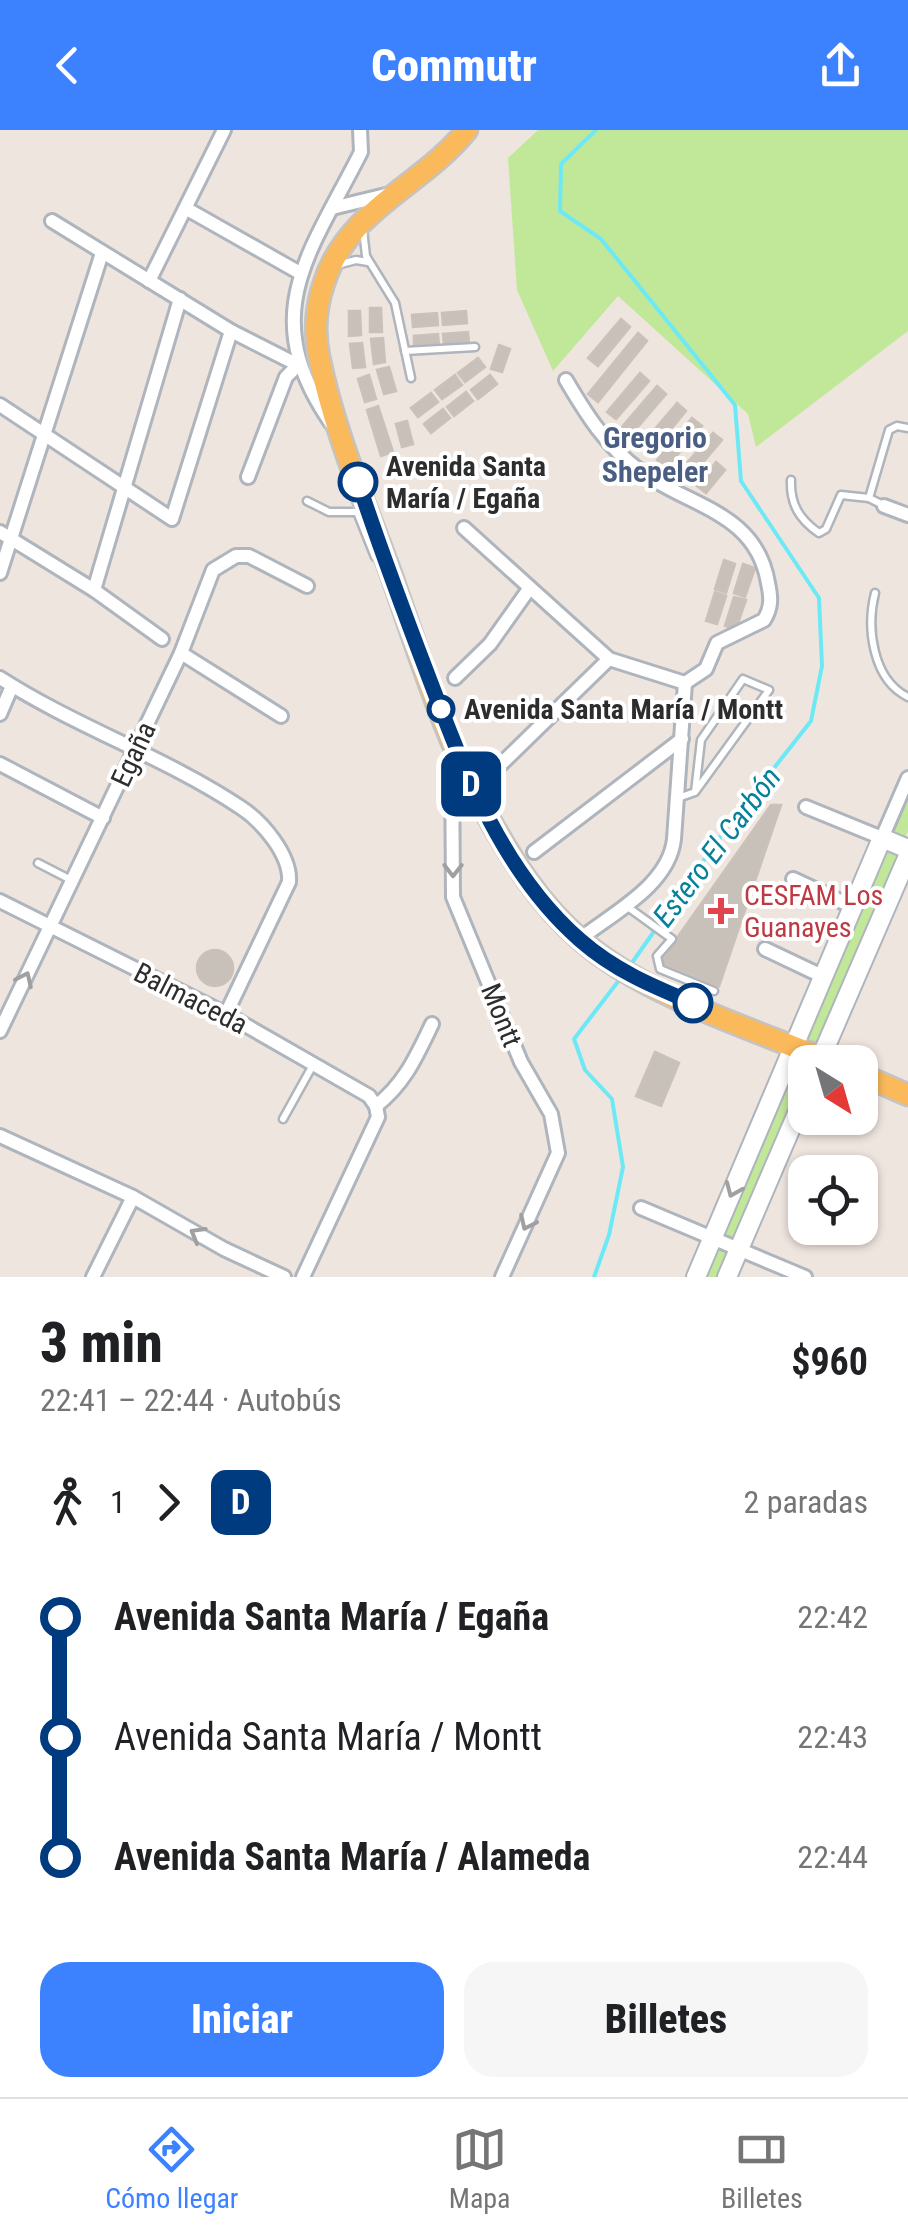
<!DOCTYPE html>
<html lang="es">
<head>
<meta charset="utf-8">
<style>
  body { margin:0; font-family:"Roboto Condensed",sans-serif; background:#f6f6f6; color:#202124; height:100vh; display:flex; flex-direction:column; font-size:38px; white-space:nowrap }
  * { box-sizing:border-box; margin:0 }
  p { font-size:32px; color:#757577 }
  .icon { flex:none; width:55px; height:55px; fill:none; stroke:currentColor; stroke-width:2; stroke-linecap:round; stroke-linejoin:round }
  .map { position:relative; height:1147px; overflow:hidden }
  .sheet { display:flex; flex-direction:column; background:#fff; flex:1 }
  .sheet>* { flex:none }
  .badge { padding:0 20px; border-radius:15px; font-size:35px; line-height:65px }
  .needle { width:65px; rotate:143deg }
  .controls { position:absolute; left:788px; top:915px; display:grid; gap:20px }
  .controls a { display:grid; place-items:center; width:90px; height:90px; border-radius:20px; background:#fff; box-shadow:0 2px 8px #0004; font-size:50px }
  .map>.badge { position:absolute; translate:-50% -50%; box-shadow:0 0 0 5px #fff }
  .legs { display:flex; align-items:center; gap:15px; height:110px; padding:0 40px; font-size:32px }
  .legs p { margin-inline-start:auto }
  .head { display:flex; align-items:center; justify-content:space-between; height:170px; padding:0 40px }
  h1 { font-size:55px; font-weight:800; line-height:75px }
  .cta { display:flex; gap:20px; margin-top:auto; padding:20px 40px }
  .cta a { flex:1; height:115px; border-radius:30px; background:#3c82ff; color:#fff; font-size:40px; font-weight:800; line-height:115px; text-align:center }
  .cta a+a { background:#f6f6f6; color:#202124 }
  ul { padding:0 40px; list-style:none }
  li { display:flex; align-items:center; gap:35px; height:120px; font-size:38px }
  li i { display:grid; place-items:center; width:15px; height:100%; margin:0 12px; background:currentColor }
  li i::after { content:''; width:25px; height:25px; margin:-12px; border:8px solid; border-radius:50%; background:#fff }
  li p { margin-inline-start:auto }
  li:first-child i { background:linear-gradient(#0000 50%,currentColor 0) }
  li:last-child i { background:linear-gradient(currentColor 50%,#0000 0) }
  header { display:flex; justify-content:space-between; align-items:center; height:130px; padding:0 40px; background:#3c82ff; color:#fff; font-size:45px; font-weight:800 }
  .menu { display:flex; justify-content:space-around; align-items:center; height:140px; border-top:2px solid #e0e0e0; background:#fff; font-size:28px; color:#757577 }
  .menu a { display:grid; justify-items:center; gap:5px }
  .menu .on { color:#3c82ff }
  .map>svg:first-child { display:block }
</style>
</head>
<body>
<header><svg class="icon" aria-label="back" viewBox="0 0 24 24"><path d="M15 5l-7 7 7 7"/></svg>Commutr<svg class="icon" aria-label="share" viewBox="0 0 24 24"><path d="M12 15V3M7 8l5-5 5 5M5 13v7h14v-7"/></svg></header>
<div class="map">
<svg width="908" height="1147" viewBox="0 0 908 1147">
  <rect width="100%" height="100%" fill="#efe5df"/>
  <!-- green -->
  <g fill="#c1e899">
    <polygon points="538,0 908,0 908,201 756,317 748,284 618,166 553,241 517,160 508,28"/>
    <polygon points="908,661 908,701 811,932 805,932 805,946 720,1147 703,1147"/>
  </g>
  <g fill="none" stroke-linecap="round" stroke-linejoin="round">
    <!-- stream -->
    <g stroke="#6de9f6" stroke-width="4">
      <polyline points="596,0 561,34 560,81 601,109 735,275 741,351 819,468 822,536 811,591 726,699 629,837"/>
      <polyline points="594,1147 609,1105 623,1037 612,969 585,940 574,909 620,849"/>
    </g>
  </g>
  <!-- building -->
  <g fill="#c8c1ba" stroke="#cbc1b8" stroke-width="2.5">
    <polygon points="370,178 381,178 382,202 370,202"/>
    <polygon points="349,181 360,181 361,205 349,206"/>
    <polygon points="466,181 467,193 443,195 442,183"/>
    <polygon points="437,183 438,195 413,197 412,185"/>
    <polygon points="621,189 630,197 598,236 588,228"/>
    <polygon points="468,202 469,213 444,215 443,204"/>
    <polygon points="638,203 647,211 598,272 588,264"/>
    <polygon points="438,204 439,216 414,218 414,206"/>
    <polygon points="383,208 385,232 374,234 371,209"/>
    <polygon points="362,213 365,237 353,238 350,214"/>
    <polygon points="499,215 510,219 502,242 491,239"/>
    <polygon points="478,228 485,237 465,252 458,243"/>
    <polygon points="389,237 396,261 384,264 377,240"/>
    <polygon points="640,243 649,251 616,289 607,282"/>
    <polygon points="369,245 376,269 365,272 358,249"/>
    <polygon points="455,245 462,255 442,269 435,260"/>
    <polygon points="490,245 497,254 478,269 471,260"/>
    <polygon points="657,256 666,264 631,305 622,297"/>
    <polygon points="466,262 473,271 454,286 447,277"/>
    <polygon points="431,263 438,272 418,287 411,278"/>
    <polygon points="677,273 686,281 654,320 644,312"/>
    <polygon points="378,276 393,322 381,326 367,280"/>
    <polygon points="443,279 450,288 431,303 424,294"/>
    <polygon points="692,288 702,296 667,337 657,330"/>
    <polygon points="407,291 413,314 402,317 396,294"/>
    <polygon points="713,303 722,310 689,349 680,341"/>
    <polygon points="716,332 725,340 706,363 697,356"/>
    <polygon points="724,430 735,434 726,463 715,459"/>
    <polygon points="743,434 755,438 745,467 734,463"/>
    <polygon points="715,462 726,466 717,494 706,491"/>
    <polygon points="734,467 746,470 736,499 725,496"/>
    <polygon points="771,675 781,675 719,856 660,832"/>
    <circle cx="215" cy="838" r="18"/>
    <polygon points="655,922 679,933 661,976 636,966"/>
  </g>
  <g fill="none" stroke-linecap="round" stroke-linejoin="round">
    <defs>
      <g id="lane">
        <polyline points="363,99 366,126 395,173 411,248"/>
        <polyline points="337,135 356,130 368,132"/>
        <polyline points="405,221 475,217"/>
        <path d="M791 350C790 374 799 389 819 403L826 399 841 365 869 368"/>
        <polyline points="307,371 329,382 356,382"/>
        <polyline points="883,375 869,368 889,300 897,296 908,298"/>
        <polyline points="357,382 375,427"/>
        <path d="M875 463C866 499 873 550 908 567"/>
        <polyline points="678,668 695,662 769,560 743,549 701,610 695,662"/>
        <polyline points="38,733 71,750"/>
        <polyline points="625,775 672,809 657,826 660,839 714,861"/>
        <polyline points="283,989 313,935"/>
      </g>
      <g id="street">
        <polyline points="332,78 390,64"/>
        <polyline points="187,79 300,143"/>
        <polyline points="52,91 231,201 298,235"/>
        <polyline points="149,151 224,0"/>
        <polyline points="0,275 172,389 231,201"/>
        <path d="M331 293C256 184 309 125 361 22L360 0"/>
        <polyline points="248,347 286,247 298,235"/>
        <polyline points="884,376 908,385"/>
        <path d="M464 398 609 529 685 553 706 539 717 513 764 490C772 477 771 467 768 453 756 381 688 377 639 340 606 316 586 284 566 250"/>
        <polyline points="0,402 94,460 162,509"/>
        <polyline points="0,443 102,123"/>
        <polyline points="94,460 180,169"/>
        <polyline points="181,523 281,586"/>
        <path d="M0 548C76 597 165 627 240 677 262 691 291 725 289 752L226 884"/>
        <polyline points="455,548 490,514 529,459"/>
        <polyline points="0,584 12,556"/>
        <polyline points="452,624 453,767 521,932 551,984 558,1023 502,1147"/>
        <polyline points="0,634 103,688"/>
        <polyline points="491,644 609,529"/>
        <polyline points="806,677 882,708 908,648"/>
        <polyline points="534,722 682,609"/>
        <polyline points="793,749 853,777"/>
        <polyline points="0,771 226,884 369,966 376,976"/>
        <path d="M580 809C613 783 669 755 674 709L685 553"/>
        <polyline points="765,819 824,847"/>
        <polyline points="0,901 181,523 213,440 236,426 249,426 307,456"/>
        <path d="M376 976C405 953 416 927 432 894"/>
        <polyline points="0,1006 133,1067 224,1119 284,1147"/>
        <polyline points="641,1078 805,1147"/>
        <polyline points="93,1147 133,1067"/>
        <polyline points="303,1147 378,987 376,976"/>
      </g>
      <g id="secondary">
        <polyline points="819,932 908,726"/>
        <polyline points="696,1147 882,708 908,719"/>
        <polyline points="727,1147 805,965"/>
      </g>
      <g id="primary">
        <path d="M467 0C422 56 347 80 324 153 316 176 314 203 319 227 334 301 365 373 391 444 419 524 445 609 486 683 512 730 540 775 581 810 645 866 753 899 832 932"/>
        <polyline points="860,944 908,965"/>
      </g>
    </defs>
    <!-- lane casing -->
    <use href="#lane" stroke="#afb5bd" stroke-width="11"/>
    <!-- street casing -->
    <use href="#street" stroke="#afb5bd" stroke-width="18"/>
    <!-- secondary casing -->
    <use href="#secondary" stroke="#afb5bd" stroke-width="22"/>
    <!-- primary casing -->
    <use href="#primary" stroke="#c4c4c4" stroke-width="25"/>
    <!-- lane -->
    <use href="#lane" stroke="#fff" stroke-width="6"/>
    <!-- street -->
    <use href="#street" stroke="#fff" stroke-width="12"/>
    <!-- secondary -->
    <use href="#secondary" stroke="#fff" stroke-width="18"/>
    <!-- primary -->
    <use href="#primary" stroke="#fab95a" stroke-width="20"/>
  </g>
  <!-- one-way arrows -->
  <defs><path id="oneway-chevron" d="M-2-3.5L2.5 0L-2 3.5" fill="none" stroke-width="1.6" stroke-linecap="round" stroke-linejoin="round" transform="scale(2.5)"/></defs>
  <g stroke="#a0a0a0">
    <use href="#oneway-chevron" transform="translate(453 740) rotate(90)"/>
    <use href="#oneway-chevron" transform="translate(25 849) rotate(-65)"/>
    <use href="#oneway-chevron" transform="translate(733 1060) rotate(113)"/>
    <use href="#oneway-chevron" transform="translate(527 1093) rotate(115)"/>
    <use href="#oneway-chevron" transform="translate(197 1104) rotate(-150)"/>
  </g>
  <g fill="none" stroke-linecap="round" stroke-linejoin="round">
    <defs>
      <path id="line-1" d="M358 352C379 415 402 477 426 540 463 637 500 740 580 810 614 840 652 856 693 873"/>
    </defs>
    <!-- line-1 casing -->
    <use href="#line-1" stroke="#fff" stroke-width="22"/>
    <!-- line-1 -->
    <use href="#line-1" stroke="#003b80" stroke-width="15"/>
  </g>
  <!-- markers -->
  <g fill="#fff" stroke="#003b80" stroke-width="5">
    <circle cx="358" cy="352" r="18"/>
    <circle cx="441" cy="579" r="12"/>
    <circle cx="693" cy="873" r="18"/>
  </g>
  <path fill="#e0444e" stroke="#fff" stroke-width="4" d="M716 766h10v10h10v10h-10v10h-10v-10h-10v-10h10z"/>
  <g text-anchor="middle" stroke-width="8" stroke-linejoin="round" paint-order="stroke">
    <!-- stop labels -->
    <g font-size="28" font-weight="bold" fill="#2d2d2d" stroke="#fff" text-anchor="start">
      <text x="386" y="346">Avenida Santa<tspan x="386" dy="32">María / Egaña</tspan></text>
      <text x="464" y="589">Avenida Santa María / Montt</text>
    </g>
    <!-- street labels -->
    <g font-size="28" fill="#2d2d2d" stroke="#fff">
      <text transform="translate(133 624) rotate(-65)" y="10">Egaña</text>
      <text transform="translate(191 868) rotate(27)" y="10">Balmaceda</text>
      <text transform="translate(502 885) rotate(68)" y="10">Montt</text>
    </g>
    <!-- health labels -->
    <g font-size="28" fill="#be3a42" stroke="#fff" text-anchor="start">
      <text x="744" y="775">CESFAM Los<tspan x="744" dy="32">Guanayes</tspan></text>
    </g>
    <!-- neighbourhood labels -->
    <g font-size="30" font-weight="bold" fill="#4a5d82" stroke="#fff">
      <text x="655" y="318">Gregorio<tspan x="655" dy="34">Shepeler</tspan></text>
    </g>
    <!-- water labels -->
    <g font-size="30" font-style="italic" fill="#06819a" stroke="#fff">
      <text transform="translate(717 717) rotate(-53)" y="10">Estero El Carbón</text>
    </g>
  </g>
</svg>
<div class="controls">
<a><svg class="needle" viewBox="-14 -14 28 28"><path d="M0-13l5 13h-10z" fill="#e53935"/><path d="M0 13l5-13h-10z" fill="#757577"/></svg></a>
<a><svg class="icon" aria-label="locate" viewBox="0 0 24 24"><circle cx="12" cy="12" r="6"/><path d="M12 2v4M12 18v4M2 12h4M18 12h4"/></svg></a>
</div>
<b class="badge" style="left:471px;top:654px;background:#003b80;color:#fff">D</b>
</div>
<section class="sheet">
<div class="head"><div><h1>3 min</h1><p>22:41 – 22:44 · Autobús</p></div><b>$960</b></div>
<div class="legs"><svg class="icon" aria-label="walk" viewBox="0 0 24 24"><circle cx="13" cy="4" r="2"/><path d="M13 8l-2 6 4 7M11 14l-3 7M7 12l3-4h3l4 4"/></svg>1<svg class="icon" aria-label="forward" viewBox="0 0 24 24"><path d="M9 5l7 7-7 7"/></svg><b class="badge" style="background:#003b80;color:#fff">D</b><p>2 paradas</p></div>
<ul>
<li><i style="color:#003b80"></i><b>Avenida Santa María / Egaña</b><p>22:42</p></li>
<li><i style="color:#003b80"></i><span>Avenida Santa María / Montt</span><p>22:43</p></li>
<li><i style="color:#003b80"></i><b>Avenida Santa María / Alameda</b><p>22:44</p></li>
</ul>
<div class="cta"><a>Iniciar</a><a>Billetes</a></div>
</section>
<nav class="menu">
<a class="on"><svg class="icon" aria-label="directions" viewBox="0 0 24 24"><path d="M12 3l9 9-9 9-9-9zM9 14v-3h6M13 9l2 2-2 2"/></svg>Cómo llegar</a>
<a><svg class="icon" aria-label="map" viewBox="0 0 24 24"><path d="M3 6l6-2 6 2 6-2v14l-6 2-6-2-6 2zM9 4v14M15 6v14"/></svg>Mapa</a>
<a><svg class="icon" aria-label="tickets" viewBox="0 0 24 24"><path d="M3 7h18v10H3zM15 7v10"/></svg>Billetes</a>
</nav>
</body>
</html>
